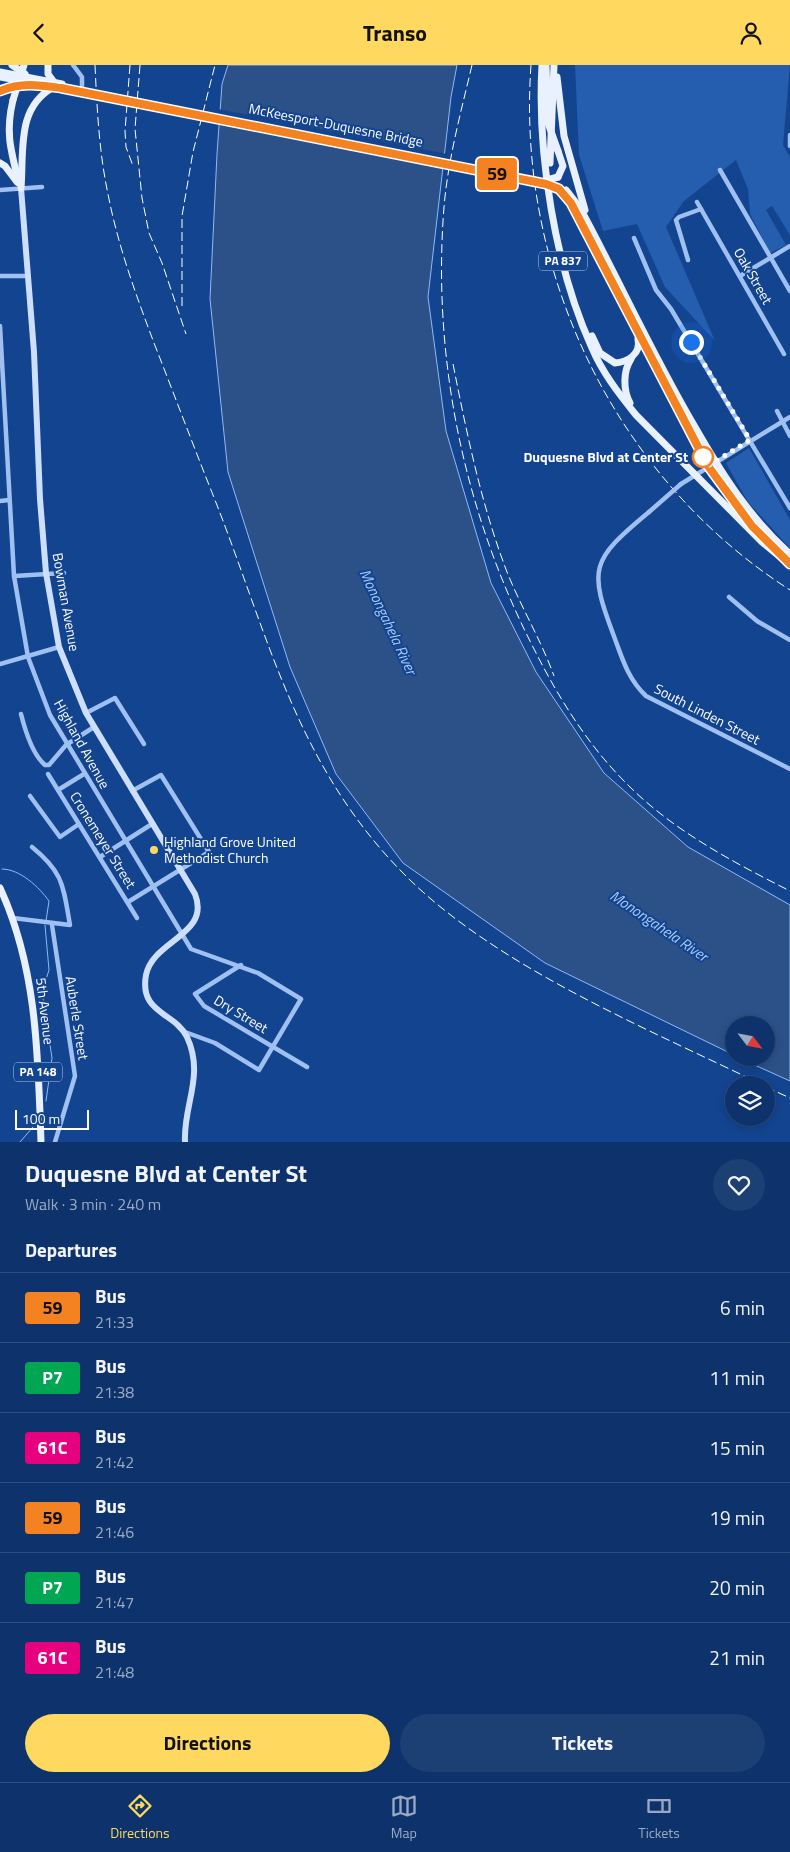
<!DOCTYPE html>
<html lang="en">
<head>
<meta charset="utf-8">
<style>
  body { margin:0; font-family:"Titillium Web",sans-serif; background:#1c3f74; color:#f1f3f6; height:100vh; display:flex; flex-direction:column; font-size:19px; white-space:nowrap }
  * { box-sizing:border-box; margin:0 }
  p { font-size:16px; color:#9baac2 }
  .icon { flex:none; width:28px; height:28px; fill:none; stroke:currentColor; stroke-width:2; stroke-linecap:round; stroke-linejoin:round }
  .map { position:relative; height:1077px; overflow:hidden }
  .drawer { display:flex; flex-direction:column; background:#0e336c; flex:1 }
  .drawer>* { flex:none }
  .badge { padding:0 10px; border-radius:4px; font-size:18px; line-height:32px }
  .needle { width:32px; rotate:122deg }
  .controls { position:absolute; left:725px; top:951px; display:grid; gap:10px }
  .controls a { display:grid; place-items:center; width:50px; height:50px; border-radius:50%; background:#0e336c; box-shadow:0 2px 8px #0003,0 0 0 1px #2e4e7f; font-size:25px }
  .scale { position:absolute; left:15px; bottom:12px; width:74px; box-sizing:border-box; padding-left:5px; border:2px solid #fff; border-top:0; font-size:14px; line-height:18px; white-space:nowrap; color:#fff; -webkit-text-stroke:4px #134490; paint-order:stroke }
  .you { position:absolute; width:25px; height:25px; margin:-12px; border:4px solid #fff; border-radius:50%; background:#1a73e8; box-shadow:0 0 0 8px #1a73e833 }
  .map>.badge { position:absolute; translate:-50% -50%; box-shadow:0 0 0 2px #fff }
  h2 { padding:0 25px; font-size:19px; line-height:45px }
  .round { display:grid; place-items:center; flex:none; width:52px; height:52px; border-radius:26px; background:#1c3f74 }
  .overview { display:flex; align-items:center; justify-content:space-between; height:85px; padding:0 25px }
  h1 { font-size:24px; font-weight:700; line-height:38px }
  .button { display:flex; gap:10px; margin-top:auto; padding:10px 25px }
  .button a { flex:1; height:58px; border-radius:30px; background:#ffd85f; color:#111; font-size:20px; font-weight:700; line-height:58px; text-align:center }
  .button a+a { background:#1c3f74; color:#f1f3f6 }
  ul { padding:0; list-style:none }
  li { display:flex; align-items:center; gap:15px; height:70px; padding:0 25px; border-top:1px solid #2e4e7f }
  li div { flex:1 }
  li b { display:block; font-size:19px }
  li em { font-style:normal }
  li .badge { min-width:55px; font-weight:700; text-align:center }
  header { display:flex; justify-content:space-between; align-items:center; height:65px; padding:0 25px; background:#ffd85f; color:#111; font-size:22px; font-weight:700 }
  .dock { display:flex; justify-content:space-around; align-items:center; height:70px; border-top:1px solid #2e4e7f; background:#0e336c; font-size:14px; color:#9baac2 }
  .dock a { display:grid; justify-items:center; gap:2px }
  .dock .selected { color:#ffd85f }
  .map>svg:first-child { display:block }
</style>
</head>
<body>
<header><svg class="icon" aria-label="back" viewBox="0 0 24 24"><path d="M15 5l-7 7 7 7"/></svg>Transo<svg class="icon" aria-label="person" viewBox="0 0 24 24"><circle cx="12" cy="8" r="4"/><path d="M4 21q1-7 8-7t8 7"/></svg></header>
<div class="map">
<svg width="790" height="1077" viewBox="0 0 790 1077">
  <rect width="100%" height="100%" fill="#134490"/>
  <!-- green -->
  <g fill="#255daf">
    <polygon points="575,0 790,0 783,80 790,92 790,170 772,141 766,145 786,180 770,188 750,149 748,124 736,95 684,136 666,162 715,276 665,222 637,159 603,166 579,90"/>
    <polygon points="749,383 790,455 790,483 748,437 726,398"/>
  </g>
  <!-- water -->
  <polygon fill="#2c5088" stroke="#90baf5" points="228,0 457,0 451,32 428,232 446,366 491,518 536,607 604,708 688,782 790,840 790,1016 739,993 766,992 766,960 734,960 734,990 545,898 403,798 336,709 290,602 228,407 210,234 217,89 222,19"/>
  <!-- pier -->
  <polygon fill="#134490" points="218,44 447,89 445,102 217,57"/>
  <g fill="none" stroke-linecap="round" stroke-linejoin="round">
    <!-- stream -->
    <g stroke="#90baf5" stroke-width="1">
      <path d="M2 804C20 804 39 822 49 836L46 856"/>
      <polyline points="45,860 49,905 42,927 52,993 46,1036"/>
      <polyline points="20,1077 33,1062"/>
    </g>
    <!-- street -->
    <g stroke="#9fc0f1" stroke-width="4.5">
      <polyline points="73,0 82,12 82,26"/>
      <polyline points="790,70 790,81"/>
      <polyline points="720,105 790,226"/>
      <polyline points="0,125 42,122"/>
      <polyline points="697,137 784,289"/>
      <polyline points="634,173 656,225 671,244 790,443"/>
      <polyline points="688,195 676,155 679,152 701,144"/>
      <polyline points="0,211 27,211"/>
      <polyline points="740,211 790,181"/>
      <polyline points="0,261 14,511 28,592 50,650 191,884 258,908 301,934 259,1005 215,978 185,967"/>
      <polyline points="777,346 790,371"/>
      <polyline points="681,419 790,352"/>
      <polyline points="0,436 9,435"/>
      <path d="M649 447C590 496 588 503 615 574 623 596 629 615 646 631L790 704"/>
      <polyline points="14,511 64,508"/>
      <polyline points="729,532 757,556 790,575"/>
      <polyline points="0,599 59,582"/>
      <polyline points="86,648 115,633 144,679"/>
      <path d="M21 649C25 665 32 689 45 700H49L66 680 94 662"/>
      <polyline points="48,709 137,853"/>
      <polyline points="58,725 84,709"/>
      <polyline points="30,731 60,772 79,759"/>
      <polyline points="100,792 152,759"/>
      <polyline points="128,837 209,787 161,710 132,726"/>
      <path d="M13 853 70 860C63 821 64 808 32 782"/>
      <polyline points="52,860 75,1011 55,1077"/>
      <polyline points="241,900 195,929 204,941 307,1002"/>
    </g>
    <!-- secondary -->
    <path stroke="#cddffc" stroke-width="6" d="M21 123 34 287 40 434 46 508 59 582 86 648 195 829C211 870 153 875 146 910 139 949 175 947 187 972 205 1011 183 1040 185 1077"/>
    <!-- primary -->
    <g stroke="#e9f1ff" stroke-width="7">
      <polyline points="12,0 25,9"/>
      <polyline points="48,0 48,9 54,17"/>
      <path d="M542 0C537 89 555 202 592 283 602 307 619 329 636 350L762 477 790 500"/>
      <polyline points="0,7 62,19"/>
      <polyline points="0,12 55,22"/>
      <polyline points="557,12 564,71 585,145"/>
      <polyline points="0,26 23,20"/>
      <path d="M13 35C5 68 11 86 19 118"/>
      <polyline points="558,86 563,101 558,112"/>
      <polyline points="0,98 5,101 17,117"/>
      <polyline points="550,98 554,0"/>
      <path d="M21 123C24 86 16 42 54 22"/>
      <polyline points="559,124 571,139 708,401 753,462"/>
      <path d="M566 125 580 143C619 215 653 291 695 362 722 409 749 452 790 489"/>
      <path d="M592 271 600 288 615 298C628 297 641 289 638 274"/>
      <path d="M630 338C623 325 623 306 631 294"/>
      <path d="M0 823C37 903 38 990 41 1077"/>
    </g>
    <!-- rail -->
    <g stroke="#fff" stroke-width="1" stroke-dasharray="9 4" stroke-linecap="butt">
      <path d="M95 0C97 43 99 87 108 129 118 181 136 230 154 278 174 329 193 380 213 430 269 571 296 704 410 815 502 904 648 964 763 1020"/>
      <polyline points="130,0 125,66 126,82 133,101"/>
      <polyline points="140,0 135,64 142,133 149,168 162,198 186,269"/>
      <path d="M472 0C461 47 448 94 444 142 432 293 464 447 533 582 558 632 588 681 629 721 674 766 733 797 790 826"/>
      <path d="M531 0C516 206 615 413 790 525"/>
      <polyline points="182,241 182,151 193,87 215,0"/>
      <path d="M453 299C467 369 481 439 507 507 521 542 541 575 554 611"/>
      <polyline points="766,1022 790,1033"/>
    </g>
    <!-- street-bridge -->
    <polyline stroke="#9fc0f1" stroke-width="4.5" points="649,447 681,419"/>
    <!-- primary-bridge -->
    <g stroke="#e9f1ff" stroke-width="7">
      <polyline points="546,0 548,58 558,86"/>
      <polyline points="61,23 546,119 559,124"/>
      <polyline points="13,35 24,0"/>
      <polyline points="547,115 558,112"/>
    </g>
  </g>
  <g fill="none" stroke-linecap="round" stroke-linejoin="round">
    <defs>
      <path id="line" d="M0 26C21 17 39 20 61 23L546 119 559 124 571 138 708 401 752 461 790 499"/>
    </defs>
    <!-- line casing -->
    <use href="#line" stroke="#fff" stroke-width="11"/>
    <!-- line -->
    <use href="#line" stroke="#f58220" stroke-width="8"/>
    <!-- walk -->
    <polyline stroke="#fff" stroke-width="5" stroke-dasharray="0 9" points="691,277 750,375 708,401 703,392"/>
  </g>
  <!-- markers -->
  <circle fill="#fff" stroke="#f58220" stroke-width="2.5" cx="703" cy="392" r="10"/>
  <circle fill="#ffd85f" stroke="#134490" stroke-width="2" cx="154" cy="785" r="5"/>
  <g text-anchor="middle" stroke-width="4" stroke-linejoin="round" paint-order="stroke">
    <!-- shield labels -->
    <g fill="#134490" stroke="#b8c7de" stroke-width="1">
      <rect x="539" y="186.5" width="48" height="19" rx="4"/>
      <rect x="14" y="997.5" width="48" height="19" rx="4"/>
    </g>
    <g font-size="12" font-weight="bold" fill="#fff">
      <text x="563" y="200">PA 837</text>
      <text x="38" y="1011">PA 148</text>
    </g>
    <!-- street labels -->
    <g font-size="14" fill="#fff" stroke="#134490">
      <text transform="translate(336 60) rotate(11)" y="5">McKeesport-Duquesne Bridge</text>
      <text transform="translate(753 211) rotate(60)" y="5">Oak Street</text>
      <text transform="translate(66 537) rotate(80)" y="5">Bowman Avenue</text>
      <text transform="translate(707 649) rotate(27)" y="5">South Linden Street</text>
      <text transform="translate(82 679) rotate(61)" y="5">Highland Avenue</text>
      <text transform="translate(103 775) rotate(58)" y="5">Cronemeyer Street</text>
      <text transform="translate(45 946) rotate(83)" y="5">5th Avenue</text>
      <text transform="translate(241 949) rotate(31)" y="5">Dry Street</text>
      <text transform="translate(77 953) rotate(81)" y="5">Auberle Street</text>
    </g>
    <!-- stop labels -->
    <g font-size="14" font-weight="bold" fill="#fff" stroke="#134490" text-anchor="end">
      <text x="688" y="397">Duquesne Blvd at Center St</text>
    </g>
    <!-- poi labels -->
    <g font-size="14" fill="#fff" stroke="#134490" text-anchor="start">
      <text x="164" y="782">Highland Grove United<tspan x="164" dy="16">Methodist Church</tspan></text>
    </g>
    <!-- water labels -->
    <g font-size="15" font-style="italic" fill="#aacbf8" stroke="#134490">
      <text transform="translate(388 557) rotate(65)" y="5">Monongahela River</text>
      <text transform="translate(659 861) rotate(34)" y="5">Monongahela River</text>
    </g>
  </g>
</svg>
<div class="controls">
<a><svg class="needle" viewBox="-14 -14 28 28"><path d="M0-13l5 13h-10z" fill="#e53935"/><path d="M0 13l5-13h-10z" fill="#9baac2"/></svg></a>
<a><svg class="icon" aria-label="layers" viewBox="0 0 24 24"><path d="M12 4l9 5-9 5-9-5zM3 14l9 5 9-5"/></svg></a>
</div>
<div class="scale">100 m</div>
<div class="you" style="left:691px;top:277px"></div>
<b class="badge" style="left:497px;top:109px;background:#f58220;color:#111">59</b>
</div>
<section class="drawer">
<div class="overview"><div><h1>Duquesne Blvd at Center St</h1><p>Walk · 3 min · 240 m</p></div><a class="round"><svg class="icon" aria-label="heart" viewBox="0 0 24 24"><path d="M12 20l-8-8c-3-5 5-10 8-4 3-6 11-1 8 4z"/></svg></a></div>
<h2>Departures</h2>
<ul>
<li><span class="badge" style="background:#f58220;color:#111">59</span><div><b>Bus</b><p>21:33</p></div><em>6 min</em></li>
<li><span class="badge" style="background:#00a651;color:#fff">P7</span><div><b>Bus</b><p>21:38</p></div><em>11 min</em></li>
<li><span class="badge" style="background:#e6007e;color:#fff">61C</span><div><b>Bus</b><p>21:42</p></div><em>15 min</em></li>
<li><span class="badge" style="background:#f58220;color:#111">59</span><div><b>Bus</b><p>21:46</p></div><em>19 min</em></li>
<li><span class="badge" style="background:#00a651;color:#fff">P7</span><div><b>Bus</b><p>21:47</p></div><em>20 min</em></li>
<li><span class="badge" style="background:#e6007e;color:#fff">61C</span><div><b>Bus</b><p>21:48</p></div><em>21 min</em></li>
</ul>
<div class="button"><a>Directions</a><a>Tickets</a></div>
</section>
<nav class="dock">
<a class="selected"><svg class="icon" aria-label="directions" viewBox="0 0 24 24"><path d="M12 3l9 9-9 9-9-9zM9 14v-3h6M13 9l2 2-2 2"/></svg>Directions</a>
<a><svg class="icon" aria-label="map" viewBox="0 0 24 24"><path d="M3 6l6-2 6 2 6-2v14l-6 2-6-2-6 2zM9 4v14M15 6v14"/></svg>Map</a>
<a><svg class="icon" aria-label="tickets" viewBox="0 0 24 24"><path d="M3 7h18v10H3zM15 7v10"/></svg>Tickets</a>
</nav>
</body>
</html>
